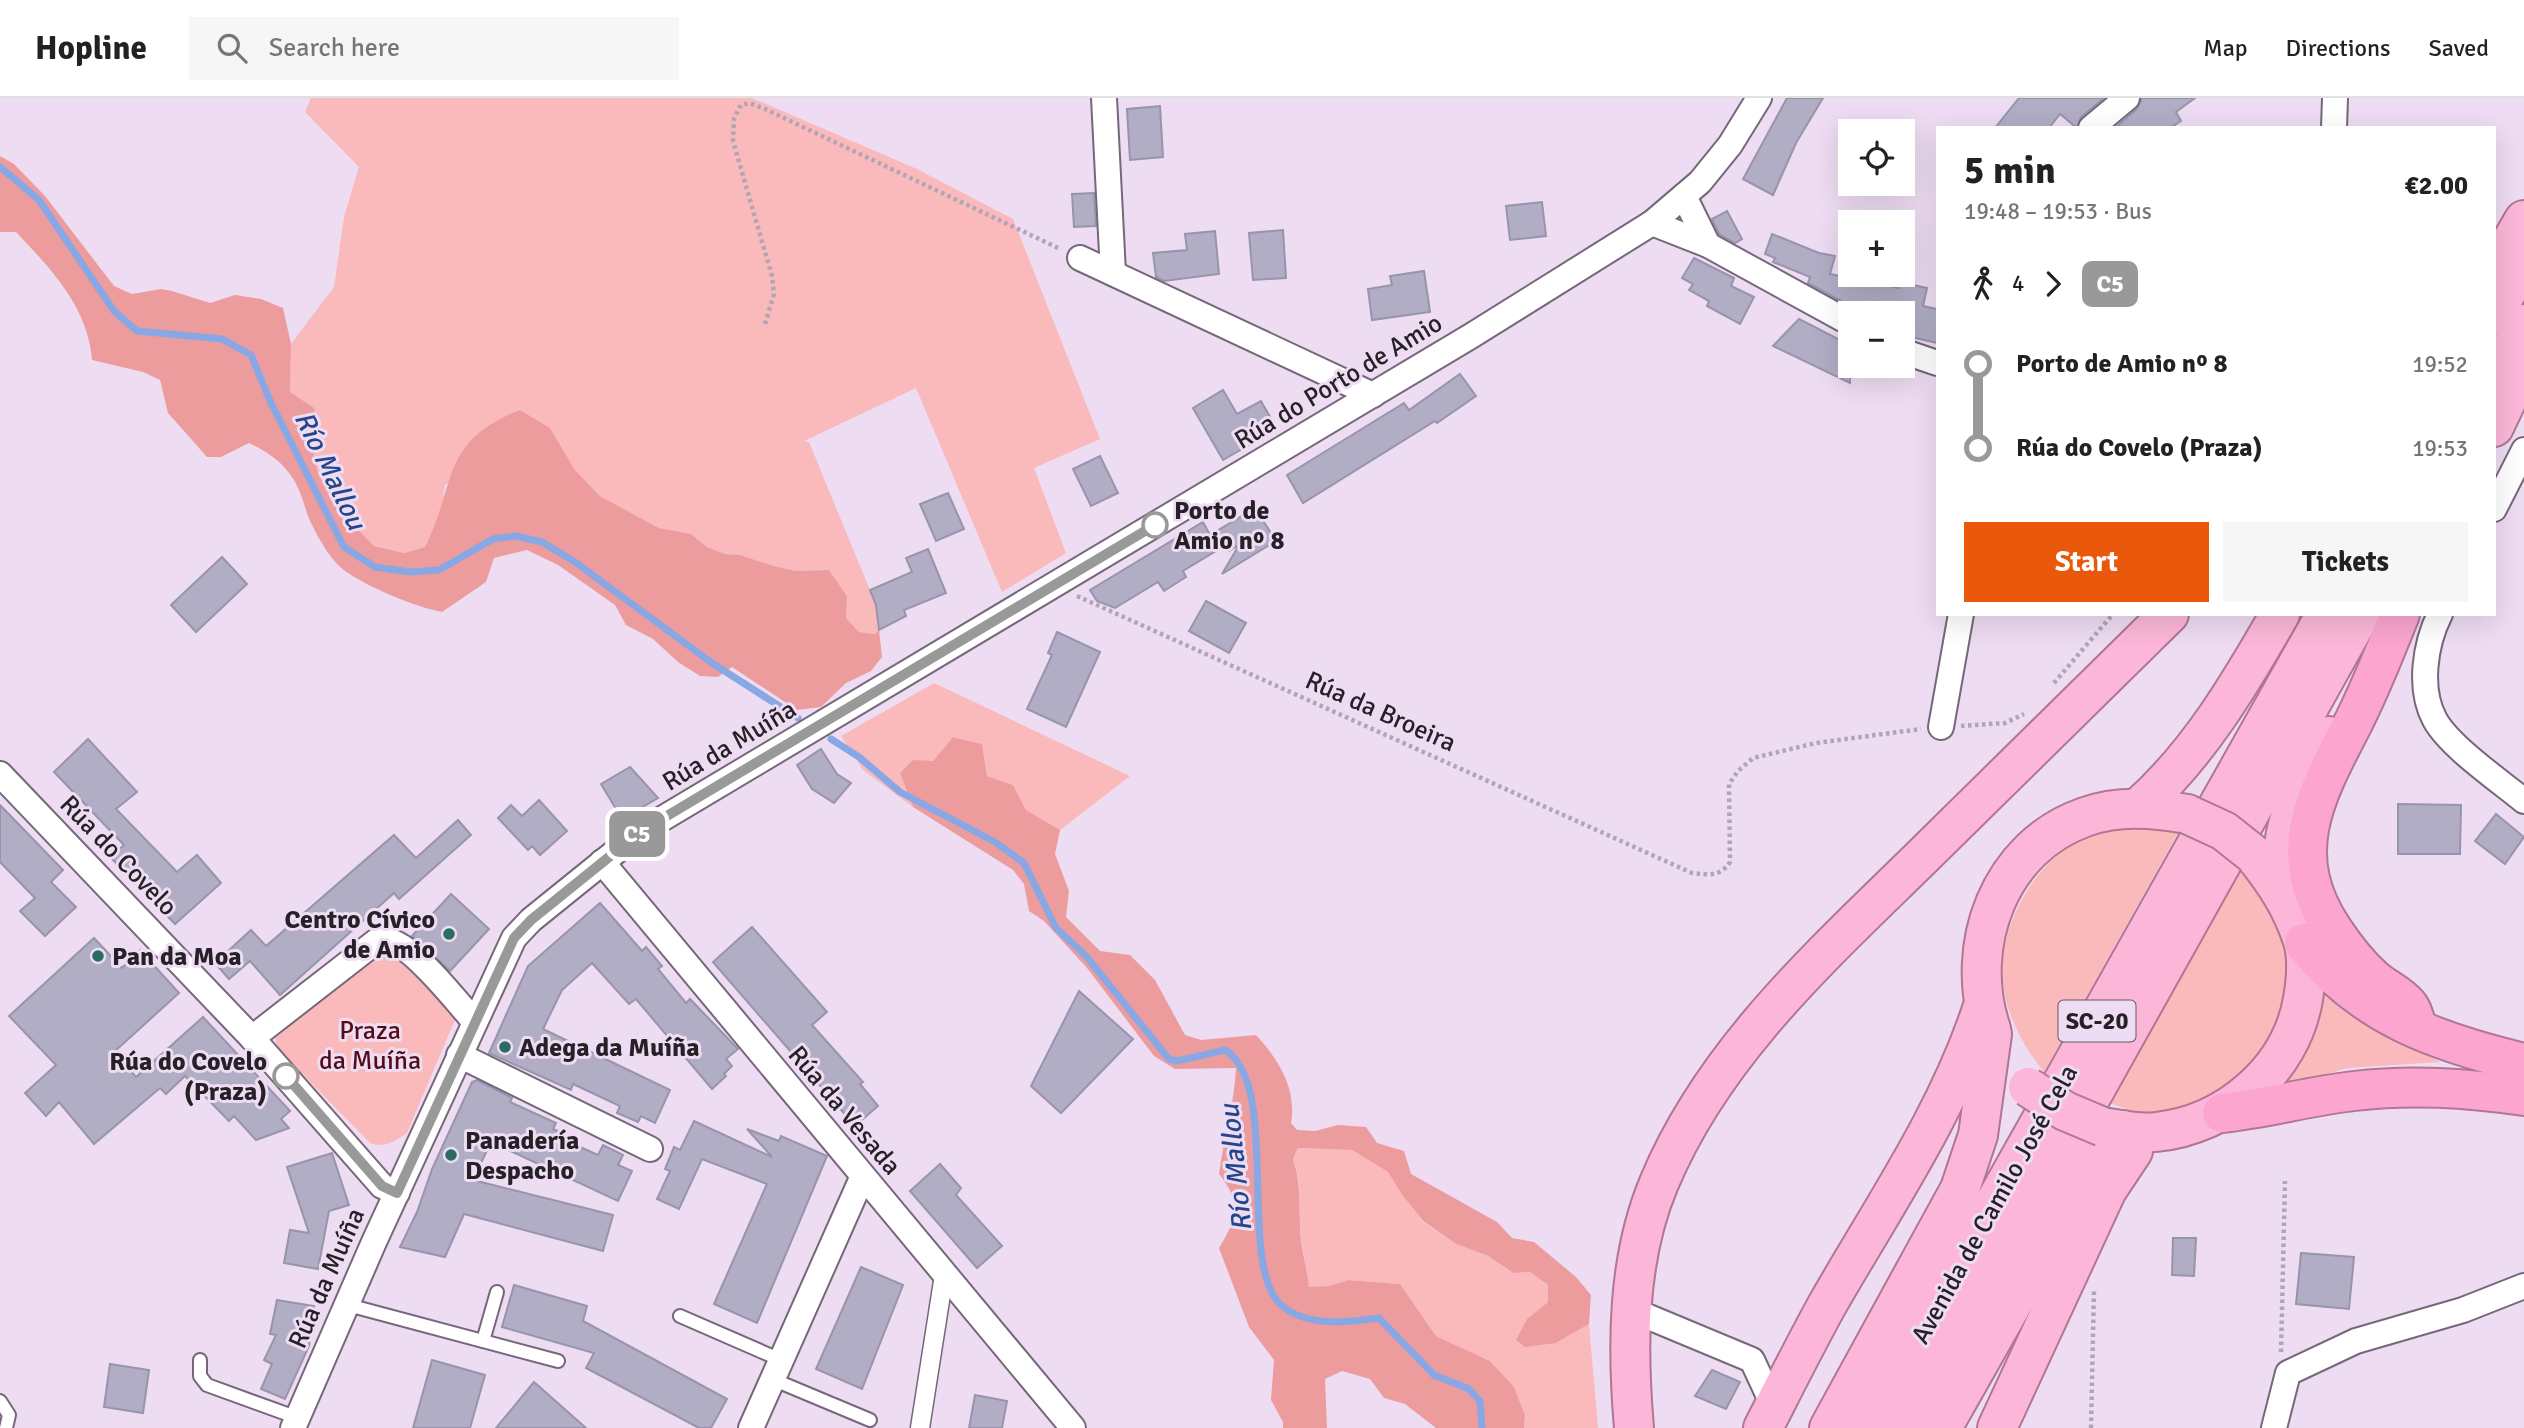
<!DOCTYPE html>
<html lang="en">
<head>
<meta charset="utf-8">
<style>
  body { margin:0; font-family:Signika,sans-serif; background:#f6f6f6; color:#222; height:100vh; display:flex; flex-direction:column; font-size:26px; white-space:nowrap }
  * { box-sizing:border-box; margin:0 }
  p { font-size:23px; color:#767676 }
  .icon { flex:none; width:38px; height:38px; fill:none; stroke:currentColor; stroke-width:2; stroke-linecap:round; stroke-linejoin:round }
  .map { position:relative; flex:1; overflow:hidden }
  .sheet { position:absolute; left:1936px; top:28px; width:560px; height:490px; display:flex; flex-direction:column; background:#fff; border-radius:0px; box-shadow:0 7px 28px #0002 }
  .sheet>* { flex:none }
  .badge { padding:0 14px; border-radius:10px; font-size:24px; line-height:46px }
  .buttons { position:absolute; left:1838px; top:21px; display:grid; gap:14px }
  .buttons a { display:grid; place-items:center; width:77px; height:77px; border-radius:0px; background:#fff; box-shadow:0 7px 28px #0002; font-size:35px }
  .map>.badge { position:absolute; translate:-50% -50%; box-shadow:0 0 0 4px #fff }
  .legs { display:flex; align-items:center; gap:10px; height:77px; padding:0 28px; font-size:23px }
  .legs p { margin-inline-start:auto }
  .overview { display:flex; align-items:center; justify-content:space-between; height:119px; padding:0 28px }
  h1 { font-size:38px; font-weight:800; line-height:52px }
  .primary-button { display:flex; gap:14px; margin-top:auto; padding:14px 28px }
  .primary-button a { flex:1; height:80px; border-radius:0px; background:#ea580c; color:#fff; font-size:28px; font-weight:800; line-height:80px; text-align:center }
  .primary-button a+a { background:#f6f6f6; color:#222 }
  ul { padding:0 28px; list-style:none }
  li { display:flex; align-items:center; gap:24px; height:84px; font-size:26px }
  li i { display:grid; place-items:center; width:10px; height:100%; margin:0 9px; background:currentColor }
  li i::after { content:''; width:18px; height:18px; margin:-9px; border:5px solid; border-radius:50%; background:#fff }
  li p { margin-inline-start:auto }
  li:first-child i { background:linear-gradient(#0000 50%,currentColor 0) }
  li:last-child i { background:linear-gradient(currentColor 50%,#0000 0) }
  header { display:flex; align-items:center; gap:42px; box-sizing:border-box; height:98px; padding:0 35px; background:#fff; border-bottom:2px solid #e0e0e0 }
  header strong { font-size:33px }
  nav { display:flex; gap:38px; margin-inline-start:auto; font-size:24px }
  .search { width:490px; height:63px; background:#f6f6f6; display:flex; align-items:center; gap:18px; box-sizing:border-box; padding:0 24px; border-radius:0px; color:#767676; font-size:26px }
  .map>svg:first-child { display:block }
</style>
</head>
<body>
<header>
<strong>Hopline</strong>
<div class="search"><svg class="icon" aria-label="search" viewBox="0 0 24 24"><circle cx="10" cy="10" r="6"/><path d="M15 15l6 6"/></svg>Search here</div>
<nav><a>Map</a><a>Directions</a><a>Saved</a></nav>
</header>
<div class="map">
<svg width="2524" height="1330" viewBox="0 0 2524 1330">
  <rect width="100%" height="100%" fill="#eedcf2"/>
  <!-- green -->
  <g fill="#fababb">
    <polygon points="311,0 752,0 917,71 1013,121 1100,341 1034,370 1066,455 1002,494 916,290 804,343 809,344 876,507 879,532 876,536 859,534 846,520 847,498 829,472 796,473 774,468 740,457 725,456 707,449 691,436 659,430 600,398 575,372 550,330 445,387 441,415 425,449 404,455 374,448 333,406 317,372 313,354 319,339 290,294 291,246 334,189 344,119 359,69 305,14"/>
    <polygon points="934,585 1130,678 1060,732 1026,712 1013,687 987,678 982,646 953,639 933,663 913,663 900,675 913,709 863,672 841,638"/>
    <path d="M2138 727 2178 735 2044 974C1998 917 1987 857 2027 793 2038 775 2057 754 2076 744 2093 734 2118 732 2138 727Z"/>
    <path d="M2242 771C2261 793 2279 813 2287 843 2303 899 2265 968 2217 999 2201 1009 2170 1016 2150 1016 2138 1016 2122 1009 2109 1005Z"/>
    <path d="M397 853 457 917 407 1035C393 1044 386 1050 370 1045L277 950 275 939 285 924 379 855Z"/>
    <polygon points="2325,892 2362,925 2440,964 2348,970 2281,988 2310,941"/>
    <path d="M1298 1050 1352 1052 1388 1074 1402 1097 1423 1124 1456 1146 1488 1158 1512 1175 1530 1174 1548 1187V1204L1527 1221 1556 1245 1589 1226 1598 1330H1524L1525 1317 1514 1289 1490 1263 1436 1238 1400 1186 1348 1182 1329 1188 1309 1190C1307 1169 1301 1148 1300 1128 1299 1103 1302 1085 1293 1061Z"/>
  </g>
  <!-- forest -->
  <g fill="#ed9c9e">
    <path d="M0 58 14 66 45 98 114 188 132 196 161 191 172 193 210 205 235 197 261 201 283 210 291 246 290 294 314 310 319 339 313 354 317 372 333 406 374 448 404 455 425 449C457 385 440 343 520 312L550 330 575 372 600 398 659 430 691 436 707 449 725 456 740 457 774 468 796 473 829 472 847 498 846 520 859 534 875 536 879 532 882 559 871 573 846 585 821 609 797 612 732 569 718 579 700 578 678 564 653 541 626 527 615 507 558 467 527 452 494 460 486 484 442 514C415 509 359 486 339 468 328 457 319 441 312 427 307 418 305 407 301 397 292 371 273 356 249 345L221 359H207L168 315 160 282 143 274 92 262C88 209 51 171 16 134H0Z"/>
    <path d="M953 639 982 646 987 678 1013 687 1026 712 1060 732 1055 756 1069 793 1066 819 1100 853 1130 857 1155 882 1185 937 1201 942 1256 937C1279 962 1297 991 1291 1025L1297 1032 1315 1033 1338 1027 1366 1029 1377 1045 1404 1053 1411 1076 1497 1124 1512 1140 1534 1144 1576 1179 1591 1197 1589 1226 1556 1245 1525 1249 1516 1242 1527 1221 1548 1204V1187L1530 1174 1513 1175 1488 1158 1456 1146 1423 1123 1402 1097 1388 1074 1352 1052 1298 1050 1293 1061C1301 1085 1299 1103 1300 1128 1300 1148 1307 1169 1309 1189L1329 1188 1348 1182 1400 1186 1436 1238 1490 1263 1514 1289 1525 1317 1524 1330H1436L1405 1306 1384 1300 1370 1281 1342 1273 1325 1281 1327 1330H1283V1324L1271 1302 1274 1262 1249 1229 1219 1150C1238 1118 1243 1107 1219 1076 1224 1039 1234 1008 1236 970L1175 971 1154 958 1087 870 1044 823 1029 813 1024 786 1013 772 913 709 900 675 913 662 933 663Z"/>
  </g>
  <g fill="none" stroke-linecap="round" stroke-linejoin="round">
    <!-- stream -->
    <g stroke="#88a7e5" stroke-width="7">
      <polyline points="0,69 39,102 114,213 137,233 222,241 251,257 271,305 344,449 375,469 410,474 439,472 493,441 516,438 542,444 575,464 712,565 798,620"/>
      <path d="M831 641 859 659 900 694 995 744 1024 765 1056 830 1086 858 1169 961 1177 963 1225 952C1282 987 1236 1166 1281 1207 1307 1230 1349 1224 1379 1220L1434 1277 1469 1291 1480 1303 1482 1330"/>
    </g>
  </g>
  <!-- building -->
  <g fill="#b0adc5" stroke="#9794ab" stroke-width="2">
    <polygon points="1787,0 1823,0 1796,45 1773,97 1743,81"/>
    <polygon points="2019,0 2104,0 2081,19 2077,30 2060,16 2049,30 1995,30"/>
    <polygon points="2142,0 2195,0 2176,14 2181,23 2170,30 2115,30 2137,11"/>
    <polygon points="1160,8 1163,59 1130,62 1127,11"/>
    <polygon points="1094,95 1096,128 1074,129 1072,96"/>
    <polygon points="1542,104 1546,138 1510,142 1506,108"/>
    <polygon points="1727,113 1742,141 1735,145 1719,136 1712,121"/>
    <polygon points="1283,132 1286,180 1253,182 1249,135"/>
    <polygon points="1215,133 1219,176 1164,183 1156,179 1153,155 1187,152 1185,136"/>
    <polygon points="1772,136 1819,155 1835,158 1830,176 1899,190 1900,184 1927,190 1923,208 1937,211 1937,245 1902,237 1902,215 1850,208 1808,185 1810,179 1773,164 1775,160 1765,156"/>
    <polygon points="1694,160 1734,180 1731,188 1754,199 1740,226 1707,208 1709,203 1689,192 1693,186 1682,180"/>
    <polygon points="1424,173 1430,214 1372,222 1368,191 1392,187 1390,178"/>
    <polygon points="1799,221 1850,247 1850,285 1773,248"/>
    <polygon points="1460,276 1476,298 1437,325 1435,323 1303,405 1287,377 1404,305 1409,312"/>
    <polygon points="1223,292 1237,316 1261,303 1277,331 1223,362 1193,310"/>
    <polygon points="1100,358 1118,395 1091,408 1073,371"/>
    <polygon points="948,395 964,431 936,443 920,406"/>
    <polygon points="1255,410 1276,443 1222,476 1239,447 1229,453 1226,447 1183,473 1186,479 1164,493 1158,484 1115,510 1097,503 1090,492 1203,424 1210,437"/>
    <polygon points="928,451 946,495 904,512 906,518 879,532 876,507 870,492 912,474 906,460"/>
    <polygon points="222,459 247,486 196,534 171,507"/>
    <polygon points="1206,503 1246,525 1229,555 1189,533"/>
    <polygon points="1057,534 1100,554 1066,629 1027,611 1052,557 1048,555"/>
    <polygon points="88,641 137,694 116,711 177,774 197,757 221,785 175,826 110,759 124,747 54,674"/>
    <polygon points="821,651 837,676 851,685 834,705 812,691 797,667"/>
    <polygon points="630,669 658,700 622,721 601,686"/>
    <polygon points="539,702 567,733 540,757 532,748 528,752 498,720 511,707 522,718"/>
    <polygon points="2398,706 2461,707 2460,756 2398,756"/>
    <polygon points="0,707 63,772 51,784 76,809 45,838 20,813 35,800 0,764"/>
    <polygon points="2496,716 2524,739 2505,766 2475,743"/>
    <polygon points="458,722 471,737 399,801 394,795 280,897 250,863 229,881 215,865 251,832 266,848 394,737 416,760"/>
    <polygon points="451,796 489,831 450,873 412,838"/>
    <polygon points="600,805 642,853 646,849 662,868 658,871 686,905 690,901 738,951 726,961 732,968 724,976 726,978 712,991 636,901 629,906 592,865 562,892 543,931 670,992 655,1025 641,1018 638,1024 617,1015 620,1008 573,986 571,992 489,955 528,868"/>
    <polygon points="752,829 827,914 812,927 863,984 860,986 878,1008 855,1028 713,864"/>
    <polygon points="94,840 122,870 140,852 179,895 114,954 136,979 203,919 290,1013 281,1021 289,1030 256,1042 234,1018 229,1023 185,978 166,996 160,990 94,1046 59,1004 46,1018 25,995 56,967 9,918"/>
    <polygon points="1079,893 1133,941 1061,1015 1031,988"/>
    <polygon points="477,982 512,1000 510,1004 556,1025 553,1031 565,1036 562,1041 598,1057 603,1047 623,1057 618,1067 632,1073 618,1103 491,1044 473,1082 613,1117 603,1153 464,1116 445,1159 400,1149 417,1114 432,1071 472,984"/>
    <polygon points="694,1023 772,1059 747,1031 779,1043 781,1038 827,1058 757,1225 714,1206 767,1086 702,1061 679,1111 657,1101 670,1073 665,1071 674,1049 680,1052"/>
    <polygon points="332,1055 349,1107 329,1113 318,1171 284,1165 290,1132 309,1135 287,1069"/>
    <polygon points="940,1066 961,1090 956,1097 1002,1148 977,1170 910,1093"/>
    <polygon points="2173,1140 2196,1140 2194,1178 2172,1177"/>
    <polygon points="2301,1155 2354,1159 2349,1211 2296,1206"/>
    <polygon points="861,1169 903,1187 862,1291 816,1271"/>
    <polygon points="514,1187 587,1208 583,1223 727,1301 711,1330 699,1330 586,1270 594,1255 502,1229"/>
    <polygon points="277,1202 314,1208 309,1248 285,1301 261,1291 272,1266 264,1262 276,1237 270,1236"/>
    <polygon points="432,1262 485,1277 470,1330 413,1330"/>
    <polygon points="110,1266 149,1272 143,1315 104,1309"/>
    <polygon points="1712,1272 1740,1284 1726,1311 1695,1298"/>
    <polygon points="534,1284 586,1330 496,1330"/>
    <polygon points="975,1297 1007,1303 1002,1330 969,1330"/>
  </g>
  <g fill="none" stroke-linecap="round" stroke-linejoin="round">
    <defs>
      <g id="service">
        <polyline points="348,1207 558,1263"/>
        <polyline points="680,1218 781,1262"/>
        <polyline points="483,1243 497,1194"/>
        <polyline points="200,1262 200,1278 207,1287 298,1320"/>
        <polyline points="772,1281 870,1322"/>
        <polyline points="0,1303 9,1317 6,1330"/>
      </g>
      <polyline id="pedestrian" points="920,1330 944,1177"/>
      <g id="minor">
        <polyline points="1104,0 1113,175"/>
        <polyline points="2091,30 2127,0"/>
        <polyline points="2334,30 2335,0"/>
        <polyline points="1684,98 1708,147"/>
        <polyline points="1652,125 1708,147 1850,225"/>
        <polyline points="1080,160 1373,297"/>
        <polyline points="1902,253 1937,265"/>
        <polyline points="2494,411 2524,352"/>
        <path d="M2440 516C2425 546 2418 591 2435 622 2450 649 2500 683 2524 703"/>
        <polyline points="1941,629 1961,516"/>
        <polyline points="0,676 252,940 382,1088 397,1095"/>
        <polyline points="602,764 1073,1330"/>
        <path d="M252 940 378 842C405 834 456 904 475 924"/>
        <polyline points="459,957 650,1051"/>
        <polyline points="1632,1212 1752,1262 1774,1309"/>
        <polyline points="293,1330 374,1144 514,840 531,822 640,734 1471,238 1652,125 1700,84 1730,47 1759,0"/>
        <polyline points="751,1330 862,1080"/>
        <polyline points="2274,1330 2288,1275 2356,1243 2463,1212 2524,1188"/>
      </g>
      <g id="trunk">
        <polyline points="2494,173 2524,122"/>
        <polyline points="2494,217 2524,162"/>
        <polyline points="2494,279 2524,226"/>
        <polyline points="2494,329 2524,266"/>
        <path d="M2138 710C2198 657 2240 586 2280 516"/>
        <path d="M2280 790C2282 722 2296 696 2329 638"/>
        <path d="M1991 931C1963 848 1999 749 2085 719 2118 707 2153 710 2187 716"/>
        <path d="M2103 1029C2120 1032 2139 1036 2156 1034 2227 1027 2291 972 2303 901 2306 883 2308 860 2303 843 2292 809 2275 783 2253 756"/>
        <path d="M1634 1330C1627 1249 1627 1161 1659 1085 1713 955 1821 858 1920 761 2003 680 2086 598 2169 516"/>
        <path d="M1763 1330C1784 1289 1805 1247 1827 1207 1883 1109 1948 1016 1983 908"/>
        <polyline points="1829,1330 1960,1091 1978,1037 1992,936"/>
        <polyline points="1868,1330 2326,516"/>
        <polyline points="1906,1330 2361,516"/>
        <polyline points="1942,1330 2087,1074 2123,1032"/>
        <polyline points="1997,1330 2107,1092 2133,1053"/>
      </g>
      <g id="motorway">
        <path d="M2400 516C2385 554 2370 592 2351 629 2314 700 2283 757 2333 832 2345 850 2358 867 2374 881 2384 890 2399 896 2408 907 2413 912 2415 924 2418 931"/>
        <path d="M2304 845C2362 918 2436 944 2524 965"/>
        <path d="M2222 1015C2267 1010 2310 998 2354 993 2412 986 2466 990 2524 998"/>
      </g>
    </defs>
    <!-- service casing -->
    <use href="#service" stroke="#76677a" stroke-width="16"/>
    <!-- pedestrian casing -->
    <use href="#pedestrian" stroke="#76677a" stroke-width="21"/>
    <!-- minor casing -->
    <use href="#minor" stroke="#76677a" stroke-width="28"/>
    <!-- trunk casing -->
    <use href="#trunk" stroke="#b07694" stroke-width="42"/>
    <!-- motorway casing -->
    <use href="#motorway" stroke="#b07694" stroke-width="42"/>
    <!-- path -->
    <g stroke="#b2a4b5" stroke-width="4.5" stroke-dasharray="3.5 3.5" stroke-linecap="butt">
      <polyline points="765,226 774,196 772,178 733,43 734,20 741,7 749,5 763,10 1060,151"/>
      <path d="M1077 498 1692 775C1709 777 1720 779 1730 764L1729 686 1738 673 1753 660 1816 645 1921 631"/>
      <polyline points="2054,585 2113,516"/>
      <polyline points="1961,628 2005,625 2024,616"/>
      <polyline points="2281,1254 2285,1083"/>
      <polyline points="2091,1330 2094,1191"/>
    </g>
    <!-- service -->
    <use href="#service" stroke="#fff" stroke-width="12"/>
    <!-- pedestrian -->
    <use href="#pedestrian" stroke="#fff" stroke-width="18"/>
    <!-- minor -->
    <use href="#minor" stroke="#fff" stroke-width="24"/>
    <!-- trunk -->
    <use href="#trunk" stroke="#fcb7d8" stroke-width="38"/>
    <!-- motorway -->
    <use href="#motorway" stroke="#fba5cf" stroke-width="38"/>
    <defs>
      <g id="trunk-bridge">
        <polyline points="2187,716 2224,733 2253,756"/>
        <polyline points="2028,989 2065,1013 2103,1029"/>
      </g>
    </defs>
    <!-- trunk-bridge casing -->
    <use href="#trunk-bridge" stroke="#b07694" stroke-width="42" stroke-linecap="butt"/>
    <!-- trunk-bridge -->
    <use href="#trunk-bridge" stroke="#fcb7d8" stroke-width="38"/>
  </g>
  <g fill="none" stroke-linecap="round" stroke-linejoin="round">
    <defs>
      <polyline id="line-1" points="286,978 382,1088 397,1095 514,840 531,822 640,734 1155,427"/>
    </defs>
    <!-- line-1 casing -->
    <use href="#line-1" stroke="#fff" stroke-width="16"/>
    <!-- line-1 -->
    <use href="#line-1" stroke="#999" stroke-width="10"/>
  </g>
  <!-- markers -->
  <g fill="#fff" stroke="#999" stroke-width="3.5">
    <circle cx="1155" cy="427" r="12"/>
    <circle cx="286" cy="978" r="12"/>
  </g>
  <g fill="#286d5f" stroke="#eedcf2" stroke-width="2.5">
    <circle cx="449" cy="836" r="7"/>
    <circle cx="98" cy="858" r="7"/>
    <circle cx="505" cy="949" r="7"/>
    <circle cx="451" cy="1057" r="7"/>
  </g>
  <g text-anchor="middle" stroke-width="6" stroke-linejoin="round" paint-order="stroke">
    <!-- shield labels -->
    <rect fill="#eedcf2" stroke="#625864" stroke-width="2" x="2058.5" y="902.5" width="77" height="41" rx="5"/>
    <g font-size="24" font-weight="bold" fill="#262027">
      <text x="2097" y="931">SC-20</text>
    </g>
    <!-- street labels -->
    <g font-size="26" fill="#262027" stroke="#eedcf2">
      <text transform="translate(1338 283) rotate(-31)" y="9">Rúa do Porto de Amio</text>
      <text transform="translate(1381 613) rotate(24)" y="9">Rúa da Broeira</text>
      <text transform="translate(729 647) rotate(-31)" y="9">Rúa da Muíña</text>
      <text transform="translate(119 757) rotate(46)" y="9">Rúa do Covelo</text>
      <text transform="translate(845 1012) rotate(50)" y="9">Rúa da Vesada</text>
      <text transform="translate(1994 1106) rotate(-61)" y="9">Avenida de Camilo José Cela</text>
      <text transform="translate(326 1180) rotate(-66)" y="9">Rúa da Muíña</text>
    </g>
    <!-- stop labels -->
    <g font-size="26" font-weight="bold" fill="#262027" stroke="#eedcf2" text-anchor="start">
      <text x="1174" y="421">Porto de<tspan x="1174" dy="30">Amio nº 8</tspan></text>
      <text x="267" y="972" text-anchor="end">Rúa do Covelo<tspan x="267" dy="30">(Praza)</tspan></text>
    </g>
    <!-- poi labels -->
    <g font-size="26" font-weight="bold" fill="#262027" stroke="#eedcf2" text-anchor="start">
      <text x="435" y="830" text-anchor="end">Centro Cívico<tspan x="435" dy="30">de Amio</tspan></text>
      <text x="112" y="867">Pan da Moa</text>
      <text x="519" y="958">Adega da Muíña</text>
      <text x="465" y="1051">Panadería<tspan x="465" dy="30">Despacho</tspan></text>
    </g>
    <!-- park labels -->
    <g font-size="26" fill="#540d18" stroke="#eedcf2">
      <text x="370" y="941">Praza<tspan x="370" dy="30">da Muíña</tspan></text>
    </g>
    <!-- water labels -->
    <g font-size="28" font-style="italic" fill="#25458e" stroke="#eedcf2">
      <text transform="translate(331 372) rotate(64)" y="10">Río Mallou</text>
      <text transform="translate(1235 1070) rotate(-96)" y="10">Río Mallou</text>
    </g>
  </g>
</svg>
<div class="buttons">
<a><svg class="icon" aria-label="locate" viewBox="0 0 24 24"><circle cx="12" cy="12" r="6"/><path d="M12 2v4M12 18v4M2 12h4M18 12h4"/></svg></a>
<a>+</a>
<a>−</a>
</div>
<b class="badge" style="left:637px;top:736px;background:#999;color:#fff">C5</b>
<section class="sheet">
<div class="overview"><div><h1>5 min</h1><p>19:48 – 19:53 · Bus</p></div><b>€2.00</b></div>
<div class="legs"><svg class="icon" aria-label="walk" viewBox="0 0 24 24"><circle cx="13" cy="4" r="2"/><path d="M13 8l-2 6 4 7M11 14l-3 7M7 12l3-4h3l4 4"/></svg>4<svg class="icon" aria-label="forward" viewBox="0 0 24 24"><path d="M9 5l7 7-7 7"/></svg><b class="badge" style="background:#999;color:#fff">C5</b></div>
<ul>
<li><i style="color:#999"></i><b>Porto de Amio nº 8</b><p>19:52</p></li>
<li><i style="color:#999"></i><b>Rúa do Covelo (Praza)</b><p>19:53</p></li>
</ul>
<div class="primary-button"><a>Start</a><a>Tickets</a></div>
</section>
</div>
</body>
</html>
